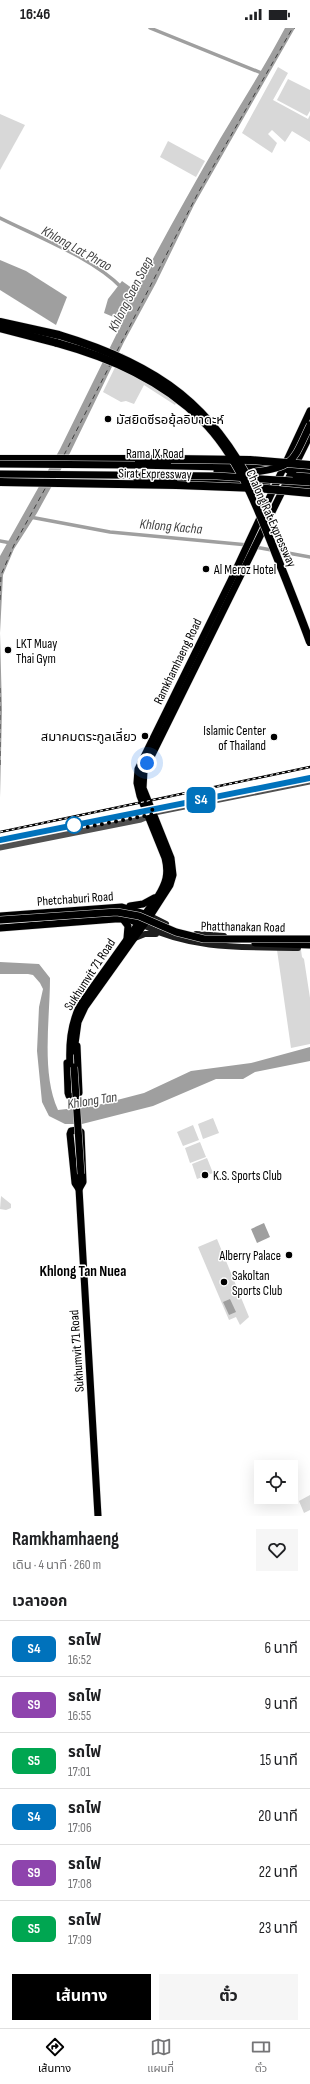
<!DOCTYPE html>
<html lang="th">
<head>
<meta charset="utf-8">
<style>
  body { margin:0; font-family:"Sofia Sans Condensed","Noto Sans Thai",sans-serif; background:#f6f6f6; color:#202124; height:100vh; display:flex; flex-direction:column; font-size:15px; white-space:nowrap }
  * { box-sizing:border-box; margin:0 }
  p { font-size:13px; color:#757577 }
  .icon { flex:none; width:22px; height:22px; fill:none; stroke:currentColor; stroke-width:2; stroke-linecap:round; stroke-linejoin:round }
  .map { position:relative; height:1488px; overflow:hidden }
  .side { display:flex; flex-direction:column; background:#fff; flex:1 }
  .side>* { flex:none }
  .badge { padding:0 8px; border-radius:6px; font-size:14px; line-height:26px }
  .buttons { position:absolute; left:254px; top:1432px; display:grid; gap:8px }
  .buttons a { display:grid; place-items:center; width:44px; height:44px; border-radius:0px; background:#fff; box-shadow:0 4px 16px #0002; font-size:20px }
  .you { position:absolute; width:20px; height:20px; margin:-10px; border:3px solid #fff; border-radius:50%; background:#1a73e8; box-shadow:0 0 0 6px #1a73e833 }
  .map>.badge { position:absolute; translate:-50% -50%; box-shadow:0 0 0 2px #fff }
  h2 { padding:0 12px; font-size:15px; line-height:36px }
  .round { display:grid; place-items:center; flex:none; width:42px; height:42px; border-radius:0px; background:#f6f6f6 }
  .headline { display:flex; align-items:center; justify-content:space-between; height:68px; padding:0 12px }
  h1 { font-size:19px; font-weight:700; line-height:30px }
  .button { display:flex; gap:8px; margin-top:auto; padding:8px 12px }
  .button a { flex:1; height:46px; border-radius:0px; background:#000; color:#fff; font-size:16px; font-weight:700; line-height:46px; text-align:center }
  .button a+a { background:#f6f6f6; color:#202124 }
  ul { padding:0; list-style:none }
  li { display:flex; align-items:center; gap:12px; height:56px; padding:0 12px; border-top:1px solid #e0e0e0 }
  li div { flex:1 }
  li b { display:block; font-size:15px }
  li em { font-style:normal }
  li .badge { min-width:44px; font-weight:700; text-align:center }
  .status { display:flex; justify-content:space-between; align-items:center; height:28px; padding:0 20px; background:#fff; direction:ltr }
  .status svg { height:11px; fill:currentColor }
  .tabs { display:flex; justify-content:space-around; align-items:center; height:56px; border-top:1px solid #e0e0e0; background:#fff; font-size:11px; color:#757577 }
  .tabs a { display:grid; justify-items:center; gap:2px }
  .tabs .active { color:#000 }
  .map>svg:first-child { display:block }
</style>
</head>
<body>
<div class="status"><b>16:46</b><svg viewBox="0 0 49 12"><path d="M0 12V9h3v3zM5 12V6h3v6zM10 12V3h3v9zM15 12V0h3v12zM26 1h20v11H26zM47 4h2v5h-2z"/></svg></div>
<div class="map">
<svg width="310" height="1488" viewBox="0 0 310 1488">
  <rect width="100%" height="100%" fill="#fff"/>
  <!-- green -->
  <g fill="#d8d8d8">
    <polygon points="278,39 288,45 273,72 308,91 310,87 310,114 292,103 285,114 272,102 268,106 277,115 272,125 242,105"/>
    <polygon points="288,51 310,62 310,83 307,88 277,72"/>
    <polygon points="0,86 25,97 0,142"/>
    <polygon points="168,113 205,133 196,149 160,129"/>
    <polygon points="122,325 182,363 175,377 144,357 134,376 126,373 121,374 103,364"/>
    <polygon points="277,922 301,922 302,929 304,931 310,970 310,1016 291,1020"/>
    <polygon points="213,1090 219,1105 203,1111 198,1096"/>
    <polygon points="193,1097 199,1112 183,1118 177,1104"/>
    <polygon points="200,1114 206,1129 190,1135 185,1120"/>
    <polygon points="207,1130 213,1145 197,1151 192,1136"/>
    <polygon points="1,1168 11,1176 11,1180 6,1182 0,1181"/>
    <polygon points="217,1211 249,1289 240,1297 236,1289 229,1292 198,1219"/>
    <polygon points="310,1467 310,1482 304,1485 299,1473"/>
  </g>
  <!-- water -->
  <g fill="#9f9f9f">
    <path d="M285 0H295L194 177 156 255 124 314 70 425 37 485 14 521 3 547 0 605 2 682 0 770V528L60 421 123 293 104 285 108 271 122 253 136 263C163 211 191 161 220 111 242 74 265 38 285 0Z"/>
    <polygon points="0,232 26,243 67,269 56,297 0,262"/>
    <path d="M0 934 39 936 50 950C50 991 41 1045 58 1082L94 1078 144 1065 191 1043 251 1035 310 1019V1033L255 1044 243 1051H216L153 1078 82 1096H65L49 1088 42 1074 37 1023 39 979 43 961 40 955 33 947 28 946H0Z"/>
    <polygon points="264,1195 270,1209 257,1215 251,1201"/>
    <polygon points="230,1271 236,1284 229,1287 223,1274"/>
  </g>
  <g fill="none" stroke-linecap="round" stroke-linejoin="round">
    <!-- canal -->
    <g stroke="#9f9f9f" stroke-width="3.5">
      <polyline points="150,0 264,46"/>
      <path d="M0 190C38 209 93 230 122 260"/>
      <polyline points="30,489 110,504 248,517"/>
      <polyline points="0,513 11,515"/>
      <polyline points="255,519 310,529"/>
    </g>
    <!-- ferry -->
    <g stroke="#404040" stroke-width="1" stroke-dasharray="5 4" stroke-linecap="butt">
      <polyline points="117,323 198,165 292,1 295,0"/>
      <polyline points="64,427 110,337"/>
      <polyline points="0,572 1,547 14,517 46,459"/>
      <polyline points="0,660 0,737"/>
    </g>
    <defs>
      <g id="primary">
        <polyline points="135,437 268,440"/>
        <polyline points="288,442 310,445"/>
        <polyline points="217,443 253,444"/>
        <polyline points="137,451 267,455"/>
        <polyline points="289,456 310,458"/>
        <polyline points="130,878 143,876 154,870"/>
        <polyline points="0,888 122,879 148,887"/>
        <polyline points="122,890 128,898 127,910"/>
        <polyline points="0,900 115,891 128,891 141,896"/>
        <polyline points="255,915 310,917"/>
        <polyline points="74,1023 78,994 85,979 150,888 170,857 173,847 171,830 143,760 144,743 310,407"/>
        <polyline points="67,1035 68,1065 69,1068 75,1069 79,1065 77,1018"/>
        <path d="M70 1039C69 1017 70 998 80 977L158 868C166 855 169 846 165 830L140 768 137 755 138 741 231 552 310 383"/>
        <polygon points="77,1102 81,1104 83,1154 79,1161 75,1155 70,1106 71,1103"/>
        <polyline points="76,1147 79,1161 98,1488"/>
      </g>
      <g id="motorway">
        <polyline points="0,294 59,307"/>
        <polyline points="0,300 57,315"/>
        <polyline points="0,431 171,431"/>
        <polyline points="0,454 177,457"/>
      </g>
    </defs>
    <!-- primary casing -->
    <use href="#primary" stroke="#dbdbdb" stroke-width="8"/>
    <!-- motorway casing -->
    <use href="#motorway" stroke="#dbdbdb" stroke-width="9"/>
    <!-- tertiary -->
    <g stroke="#515151" stroke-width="5">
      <polyline points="0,816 310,754"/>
      <polyline points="0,820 141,792 151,788"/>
    </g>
    <!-- secondary -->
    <g stroke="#1e1e1e" stroke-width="6">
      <polyline points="150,888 166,896"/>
      <path d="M143 897C192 922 245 919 298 920"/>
      <polyline points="196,906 224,908"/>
      <polyline points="135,910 145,906 156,906"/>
    </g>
    <!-- primary -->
    <use href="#primary" stroke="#000" stroke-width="7"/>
    <!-- motorway -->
    <use href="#motorway" stroke="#000" stroke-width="8"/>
    <defs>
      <g id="rail">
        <polyline points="0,804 310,739"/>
        <polyline points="0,812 310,750"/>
      </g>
    </defs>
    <!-- rail casing -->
    <use href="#rail" stroke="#000" stroke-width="2.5"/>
    <!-- rail -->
    <use href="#rail" stroke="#fff" stroke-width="1" stroke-dasharray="3" stroke-linecap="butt"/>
    <defs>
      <g id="primary-bridge">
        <polyline points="0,436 135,437"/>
        <path d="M253 444C295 440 293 432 310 397"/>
        <polyline points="0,446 217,448 310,454"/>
        <polyline points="296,448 310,449"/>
        <polyline points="0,892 117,884 139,888 176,904 204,911 310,911"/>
        <polyline points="74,1039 81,1146"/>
      </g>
      <g id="motorway-bridge">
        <path d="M59 307C159 337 216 378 260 474"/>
        <path d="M57 315C111 330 162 352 202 392 238 428 257 478 275 524 287 554 299 584 310 614"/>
        <polyline points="171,431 250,432 310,437"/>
        <polyline points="177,457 257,460 310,465"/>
      </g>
    </defs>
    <!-- primary-bridge casing -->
    <use href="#primary-bridge" stroke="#dbdbdb" stroke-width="8" stroke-linecap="butt"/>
    <!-- motorway-bridge casing -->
    <use href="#motorway-bridge" stroke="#dbdbdb" stroke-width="9" stroke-linecap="butt"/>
    <!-- primary-bridge -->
    <use href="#primary-bridge" stroke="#000" stroke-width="7"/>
    <!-- motorway-bridge -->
    <use href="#motorway-bridge" stroke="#000" stroke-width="8"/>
  </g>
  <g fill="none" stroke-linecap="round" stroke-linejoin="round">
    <defs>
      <polyline id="line" points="0,812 310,750"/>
    </defs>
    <!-- line casing -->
    <use href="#line" stroke="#fff" stroke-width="9"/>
    <!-- line -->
    <use href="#line" stroke="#0072bc" stroke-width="6"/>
    <!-- walk -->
    <polyline stroke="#000" stroke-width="4" stroke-dasharray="0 7.2" points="74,797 82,800 154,786 142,756 147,735"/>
  </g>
  <!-- markers -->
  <g fill="#000" stroke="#fff" stroke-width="1.5">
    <circle cx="108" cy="391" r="4"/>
    <circle cx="206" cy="541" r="4"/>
    <circle cx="8" cy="622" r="4"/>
    <circle cx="145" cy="708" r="4"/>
    <circle cx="274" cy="709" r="4"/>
    <circle cx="205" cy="1147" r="4"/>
    <circle cx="289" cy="1227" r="4"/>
    <circle cx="224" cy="1254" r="4"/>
  </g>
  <circle fill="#fff" stroke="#0072bc" stroke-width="2" cx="74" cy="797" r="8"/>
  <g text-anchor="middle" stroke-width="3" stroke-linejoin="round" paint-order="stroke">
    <!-- poi labels -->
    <g font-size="13" fill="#000" stroke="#fff" text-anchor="start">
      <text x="116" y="396">มัสยิดซีรอยุ้ลอิบาดะห์</text>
      <text x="214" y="546">Al Meroz Hotel</text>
      <text x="16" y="620">LKT Muay<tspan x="16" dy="15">Thai Gym</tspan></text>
      <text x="266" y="707" text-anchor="end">Islamic Center<tspan x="266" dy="15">of Thailand</tspan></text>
      <text x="137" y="713" text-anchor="end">สมาคมตระกูลเลี่ยว</text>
      <text x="213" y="1152">K.S. Sports Club</text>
      <text x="281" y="1232" text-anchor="end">Alberry Palace</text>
      <text x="232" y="1252">Sakoltan<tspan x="232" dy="15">Sports Club</tspan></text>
    </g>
    <!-- street labels -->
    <g font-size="13" fill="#000" stroke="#fff">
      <text x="155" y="430">Rama IX Road</text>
      <text transform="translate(155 445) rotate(1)" y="5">Sirat Expressway</text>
      <text transform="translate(272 490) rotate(66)" y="5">Chalong Rat Expressway</text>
      <text transform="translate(177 633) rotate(-64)" y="5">Ramkhamhaeng Road</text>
      <text transform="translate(75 870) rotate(-4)" y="5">Phetchaburi Road</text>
      <text transform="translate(243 898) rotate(1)" y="5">Phatthanakan Road</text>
      <text transform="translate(89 946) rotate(-57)" y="5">Sukhumvit 71 Road</text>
      <text transform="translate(76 1323) rotate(-94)" y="5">Sukhumvit 71 Road</text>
    </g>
    <!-- water labels -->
    <g font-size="14" font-style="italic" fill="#404040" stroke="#fff">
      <text transform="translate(77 220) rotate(29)" y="5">Khlong Lat Phrao</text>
      <text transform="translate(130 266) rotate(-63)" y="5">Khlong Saen Saep</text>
      <text transform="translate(171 498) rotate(5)" y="5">Khlong Kacha</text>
      <text transform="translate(92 1072) rotate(-9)" y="5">Khlong Tan</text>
    </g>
    <!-- quarter labels -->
    <g font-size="15" font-weight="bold" fill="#000" stroke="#fff">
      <text x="83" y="1248">Khlong Tan Nuea</text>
    </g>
  </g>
</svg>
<div class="buttons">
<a><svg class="icon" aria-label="locate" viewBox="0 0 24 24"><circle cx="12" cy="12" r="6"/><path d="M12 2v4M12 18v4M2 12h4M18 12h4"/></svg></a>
</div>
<div class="you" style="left:147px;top:735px"></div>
<b class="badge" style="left:201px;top:772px;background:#0072bc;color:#fff">S4</b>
</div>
<section class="side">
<div class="headline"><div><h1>Ramkhamhaeng</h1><p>เดิน · 4 นาที · 260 m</p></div><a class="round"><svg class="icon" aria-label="heart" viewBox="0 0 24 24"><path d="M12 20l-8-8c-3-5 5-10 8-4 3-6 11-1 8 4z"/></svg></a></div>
<h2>เวลาออก</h2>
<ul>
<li><span class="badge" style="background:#0072bc;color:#fff">S4</span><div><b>รถไฟ</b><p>16:52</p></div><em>6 นาที</em></li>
<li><span class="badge" style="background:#8e44ad;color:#fff">S9</span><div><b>รถไฟ</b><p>16:55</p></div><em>9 นาที</em></li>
<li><span class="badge" style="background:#00a651;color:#fff">S5</span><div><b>รถไฟ</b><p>17:01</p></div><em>15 นาที</em></li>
<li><span class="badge" style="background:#0072bc;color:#fff">S4</span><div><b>รถไฟ</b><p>17:06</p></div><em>20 นาที</em></li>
<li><span class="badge" style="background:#8e44ad;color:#fff">S9</span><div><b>รถไฟ</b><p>17:08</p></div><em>22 นาที</em></li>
<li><span class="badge" style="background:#00a651;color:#fff">S5</span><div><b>รถไฟ</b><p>17:09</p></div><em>23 นาที</em></li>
</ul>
<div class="button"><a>เส้นทาง</a><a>ตั๋ว</a></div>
</section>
<nav class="tabs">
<a class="active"><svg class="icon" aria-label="directions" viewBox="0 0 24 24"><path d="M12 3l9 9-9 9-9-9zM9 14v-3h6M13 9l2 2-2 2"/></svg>เส้นทาง</a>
<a><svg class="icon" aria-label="map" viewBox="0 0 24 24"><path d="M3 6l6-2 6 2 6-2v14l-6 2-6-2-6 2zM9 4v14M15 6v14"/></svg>แผนที่</a>
<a><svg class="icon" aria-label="tickets" viewBox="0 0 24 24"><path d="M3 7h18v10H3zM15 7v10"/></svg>ตั๋ว</a>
</nav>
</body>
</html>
